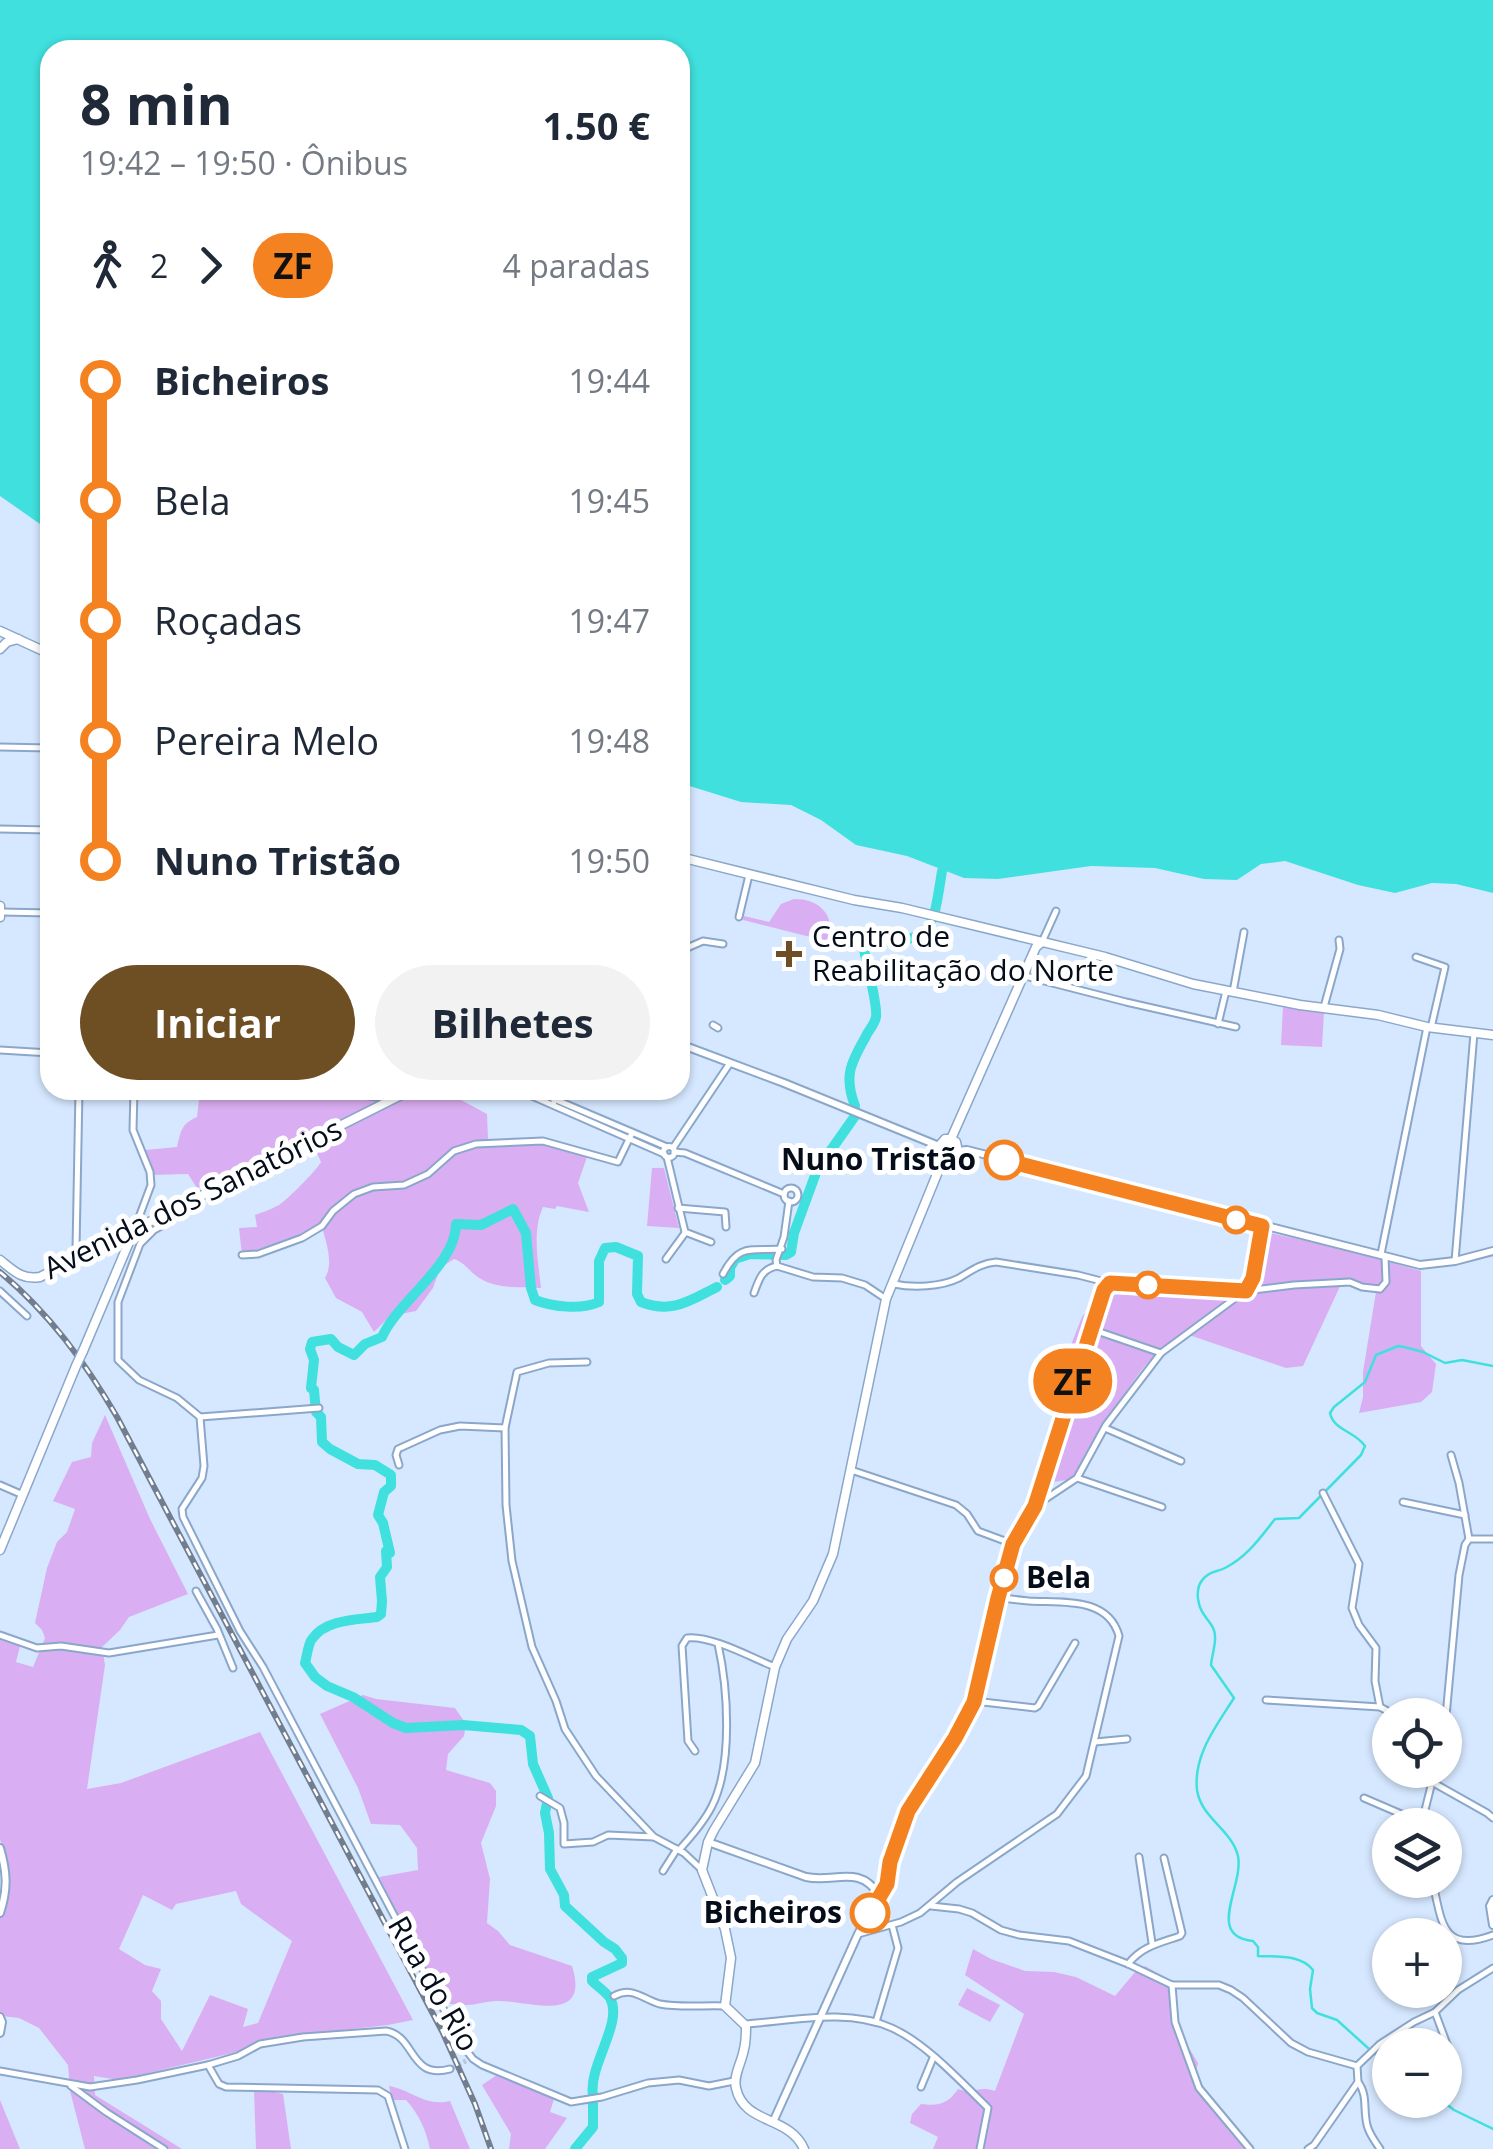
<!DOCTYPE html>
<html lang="pt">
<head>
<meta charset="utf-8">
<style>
  body { margin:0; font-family:"Open Sans",sans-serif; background:#f2f2f3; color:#1f2937; height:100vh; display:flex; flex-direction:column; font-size:38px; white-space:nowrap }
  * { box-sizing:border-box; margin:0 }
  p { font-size:32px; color:#747a83 }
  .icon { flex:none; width:55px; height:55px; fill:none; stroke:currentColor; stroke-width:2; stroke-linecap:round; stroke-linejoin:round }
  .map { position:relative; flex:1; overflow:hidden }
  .drawer { position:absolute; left:40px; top:40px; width:650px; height:1060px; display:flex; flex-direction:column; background:#fff; border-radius:30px; box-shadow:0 2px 8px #0004 }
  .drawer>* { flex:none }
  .badge { padding:0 20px; border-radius:32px; font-size:35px; line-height:65px }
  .fabs { position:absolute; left:1372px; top:1698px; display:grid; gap:20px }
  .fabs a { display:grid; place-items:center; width:90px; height:90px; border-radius:50%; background:#fff; box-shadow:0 2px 8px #0004; font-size:50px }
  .map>.badge { position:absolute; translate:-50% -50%; box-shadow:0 0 0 5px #fff }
  .legs { display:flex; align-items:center; gap:15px; height:110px; padding:0 40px; font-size:32px }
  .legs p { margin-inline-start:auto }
  .summary { display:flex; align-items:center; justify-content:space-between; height:170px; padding:0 40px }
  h1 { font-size:55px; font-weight:700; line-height:75px }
  .primary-button { display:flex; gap:20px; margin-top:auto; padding:20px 40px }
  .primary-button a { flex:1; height:115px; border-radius:60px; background:#6e4f24; color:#fff; font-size:40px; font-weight:700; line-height:115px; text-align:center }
  .primary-button a+a { background:#f2f2f3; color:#1f2937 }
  ul { padding:0 40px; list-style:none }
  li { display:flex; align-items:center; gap:35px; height:120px; font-size:38px }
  li i { display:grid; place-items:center; width:15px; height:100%; margin:0 12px; background:currentColor }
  li i::after { content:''; width:25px; height:25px; margin:-12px; border:8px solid; border-radius:50%; background:#fff }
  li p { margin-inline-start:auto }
  li:first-child i { background:linear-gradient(#0000 50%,currentColor 0) }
  li:last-child i { background:linear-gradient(currentColor 50%,#0000 0) }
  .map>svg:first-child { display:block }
</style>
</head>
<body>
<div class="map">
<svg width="1493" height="2149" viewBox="0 0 1493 2149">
  <rect width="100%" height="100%" fill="#d6e8ff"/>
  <!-- green -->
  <g fill="#daaef2" fill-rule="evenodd">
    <path d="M794 899C819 899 833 913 831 938L843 941 842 945 743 920 744 916 769 922 781 904Z"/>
    <polygon points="1283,1007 1324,1012 1322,1047 1281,1045"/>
    <path d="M132 1090H333L382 1097 393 1094 397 1090H466L461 1100 487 1114 488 1139 491 1143 550 1145 588 1154 578 1183 589 1212 557 1206 555 1209 543 1207C532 1231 538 1261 541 1288 522 1287 498 1289 481 1279 470 1273 466 1263 454 1259L440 1268 433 1288 416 1311 390 1316 374 1332 362 1312 336 1298 325 1278C334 1263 326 1242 322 1227L242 1255 239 1228 257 1227 255 1215C263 1212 272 1209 279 1205 286 1201 317 1170 321 1162L318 1155 313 1151 213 1198 200 1187 197 1188 188 1174 150 1175 145 1150 177 1147C181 1131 181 1124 197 1117L199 1100 136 1093Z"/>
    <polygon points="652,1168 664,1168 679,1228 647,1226"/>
    <path d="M1266 1232 1339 1248 1421 1271V1346L1436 1364 1432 1392 1421 1402 1359 1413 1363 1397V1372L1376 1292 1342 1282 1303 1366 1286 1368 1192 1336 1187 1331C1174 1340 1160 1348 1150 1360 1118 1396 1101 1441 1073 1479L1054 1482 1048 1480 1046 1477 1067 1412 1061 1395 1069 1350 1082 1317 1094 1302 1120 1280 1141 1279 1234 1288 1253 1284Z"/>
    <path d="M105 1415 150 1519 188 1594 129 1617 120 1630 102 1647 105 1665 87 1789 121 1783 260 1732 413 2020 388 2025 264 2039 241 2051 119 2080 94 2076 95 2095 182 2149H85L70 2091 68 2065 39 2028 19 2018 2 2016 0 2020V1891L7 1890C13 1871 7 1857 0 1840V1639L20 1646 16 1662 33 1667 45 1638 42 1630 35 1623 47 1568 57 1542 67 1532 75 1509 53 1501 72 1462 91 1457 92 1443ZM236 1891 241 1904 292 1941 258 2023 243 2027 248 2009 210 1995 182 2051 161 2019V2001L152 1991 161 1969 145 1965 119 1949 143 1895 172 1910 176 1904Z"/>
    <path d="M363 1695 376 1699 455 1708 466 1724 464 1736 448 1754 446 1770 490 1783 496 1791V1806L481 1843 490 1879 487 1923 498 1931 510 1945 572 1966C591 2026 527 2000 497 2001 487 2001 476 2005 466 2005 457 2005 451 2003 442 2004L379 1877 418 1870 417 1848 400 1825 371 1824 358 1788 320 1714Z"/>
    <path d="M973 1949 991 1959 1025 1971 1054 1972 1076 1977 1115 1996 1136 1971 1140 1973 1145 1966 1177 1984 1171 2005 1184 2040 1198 2063 1196 2072 1203 2092 1248 2149H933L938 2137 910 2123 912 2114 921 2104C939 2106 948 2104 958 2089 976 2095 977 2085 995 2091L1024 2014 965 1975Z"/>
    <polygon points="967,1988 1000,2005 990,2022 958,2005"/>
    <polygon points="497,2075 554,2099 550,2112 567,2118 545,2149 509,2149 511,2134 482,2085"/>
    <path d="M389 2086C412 2090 425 2107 450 2101L470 2149H430C426 2130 419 2114 406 2100H392Z"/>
    <polygon points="262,2089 283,2094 291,2149 256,2149 254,2090"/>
    <polygon points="0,2100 20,2149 0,2149"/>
  </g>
  <!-- water -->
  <polygon fill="#40e0de" points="0,0 1493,0 1493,893 1456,884 1432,883 1395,893 1358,885 1285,861 1261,864 1237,880 1204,879 1155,868 1091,866 998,879 964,878 907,856 856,845 821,820 791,805 741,802 680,783 680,50 50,50 50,531 0,496"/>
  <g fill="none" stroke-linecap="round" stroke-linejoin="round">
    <!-- stream -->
    <g stroke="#40e0de" stroke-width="2.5">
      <path d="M1368 2048 1337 2020 1317 2013 1312 2008 1310 1989 1313 1970C1300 1954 1277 1957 1258 1956V1947L1253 1941C1205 1936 1244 1886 1238 1856 1232 1830 1201 1818 1197 1790 1193 1755 1217 1725 1234 1698L1211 1665C1212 1653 1219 1637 1212 1626 1206 1616 1200 1613 1198 1599 1197 1591 1198 1584 1204 1578 1210 1571 1217 1572 1225 1568 1247 1557 1260 1538 1275 1519L1299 1518 1361 1455 1365 1446C1355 1431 1334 1431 1330 1413L1334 1407 1365 1382 1376 1355 1398 1346 1404 1347 1423 1352 1445 1363 1462 1360 1493 1366"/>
      <polyline points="1376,2054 1390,2067"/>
      <polyline points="1441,2100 1454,2110 1493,2129"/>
    </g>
    <!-- river -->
    <g stroke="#40e0de" stroke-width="10">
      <path d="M855 1106C844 1077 850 1064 865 1038 868 1031 875 1024 876 1017 878 1005 866 961 863 945L868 942C934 941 932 934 942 871"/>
      <polyline points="725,1280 730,1276 730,1268 735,1259 750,1254 786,1255 791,1252 794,1233 817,1170 855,1116"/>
      <path d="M593 2095C588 2066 624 2022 610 1998 606 1992 597 1986 592 1981V1977L622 1963V1958L615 1949 604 1942 565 1906 564 1895 550 1869 549 1833 545 1813 548 1798 533 1764 530 1736 521 1730 463 1725 406 1728 393 1723 353 1697 327 1686 315 1677 305 1663C307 1656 308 1644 312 1639 326 1619 356 1620 377 1617L381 1614 382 1601 380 1577 387 1567 386 1551 390 1553 383 1523 378 1515 384 1492 391 1486V1475L375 1465 358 1464 330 1449 322 1442 321 1417 316 1412 314 1390 311 1388 314 1360 310 1349 312 1342 331 1339 338 1347 354 1355 365 1344 382 1337C397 1302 456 1265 456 1224L481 1225 513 1209 526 1233 531 1288 535 1300C553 1307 581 1310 599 1302V1261L605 1248 616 1247 638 1256 637 1294 641 1302C672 1314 689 1301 717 1287"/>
      <polyline points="575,2149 593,2127 593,2103"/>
    </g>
    <!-- minor-tunnel -->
    <polyline stroke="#b6c7dc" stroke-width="5" stroke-dasharray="5 2.5" stroke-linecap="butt" points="450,2069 466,2061"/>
    <defs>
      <g id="minor">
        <polyline points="0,747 50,748"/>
        <polyline points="0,829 50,830"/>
        <polyline points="1,912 50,913"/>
        <polyline points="739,917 749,875"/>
        <polyline points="1042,942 1056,911"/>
        <polyline points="680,951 703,941 723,944"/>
        <polyline points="1416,957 1445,967 1431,1028"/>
        <polyline points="1025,976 1126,1002 1236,1027"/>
        <polyline points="1233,992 1244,932"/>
        <polyline points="1324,1007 1340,949 1339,940"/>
        <polyline points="1218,1024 1226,991"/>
        <polyline points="713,1025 718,1028"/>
        <polyline points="0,1050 50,1053"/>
        <polyline points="134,1090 133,1130 150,1172 151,1185 135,1228"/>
        <polyline points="328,1090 390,1099"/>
        <polyline points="518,1090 664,1154"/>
        <polyline points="533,1090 667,1147"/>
        <polyline points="554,1102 557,1090"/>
        <circle cx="669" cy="1152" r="5.5"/>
        <polyline points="673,1148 730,1063"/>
        <polyline points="674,1152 685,1153 784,1194"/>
        <polyline points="667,1157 685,1232 711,1242"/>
        <circle cx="791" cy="1195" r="7"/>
        <polyline points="789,1201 784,1237 776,1260 777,1266 813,1277 842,1278 865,1285 886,1299"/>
        <polyline points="678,1208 725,1212 726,1227"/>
        <polyline points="174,1210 172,1220 154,1230 140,1244 118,1302 118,1360 139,1380 177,1398 200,1417 204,1466 202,1478 182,1509 183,1517 240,1631 263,1667 463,2046 473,2059 482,2065 571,2102 602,2097 648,2083 679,2080 709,2086 734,2081"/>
        <polyline points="1381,1254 1427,1027"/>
        <polyline points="242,1255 258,1254 302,1238 322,1226 333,1211 354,1194 373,1187 404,1185 428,1174 454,1151 476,1144 543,1141 618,1162 632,1133"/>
        <polyline points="79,1256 76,1249 79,1090"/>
        <polyline points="666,1259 685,1233"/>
        <polyline points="1455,1261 1474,1033"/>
        <path d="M723 1274C739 1243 750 1251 782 1249"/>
        <path d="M894 1284C913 1288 941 1287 959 1278 971 1271 981 1263 996 1262L1078 1275 1109 1283 1245 1291 1294 1285 1350 1282 1362 1287 1380 1289 1386 1282 1385 1257"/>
        <polyline points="0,1291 27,1316"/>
        <path d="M754 1293C759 1279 762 1269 777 1266"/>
        <polyline points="1091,1329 1161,1353"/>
        <polyline points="587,1362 549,1363 517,1372 505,1428 506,1505 512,1561 532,1647 556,1701 565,1729 596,1776 654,1837 684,1853 701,1869"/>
        <polyline points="200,1417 319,1408"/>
        <polyline points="1105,1428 1181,1461"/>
        <polyline points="1451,1455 1459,1483 1469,1539"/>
        <polyline points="399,1465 396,1455 398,1449 440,1430 460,1426 505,1428"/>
        <polyline points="851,1470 956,1505 967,1514 978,1531 1013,1544"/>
        <polyline points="1077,1478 1162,1507"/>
        <polyline points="0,1485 23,1495"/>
        <polyline points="1323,1493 1359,1564 1352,1608 1359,1625 1376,1648 1375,1681 1380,1707"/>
        <polyline points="1036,1502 1104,1290 1109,1283"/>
        <polyline points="1403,1502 1465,1515"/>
        <polyline points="196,1591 217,1629 233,1668"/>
        <polyline points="0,1635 37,1648 61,1646 109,1653 218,1635"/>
        <polyline points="1266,1700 1380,1707 1395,1715"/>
        <polyline points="974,1701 1035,1708 1038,1706 1075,1643"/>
        <polyline points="1445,1727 1459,1575 1465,1545 1469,1539 1493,1539"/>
        <polyline points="1095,1742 1127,1739"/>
        <path d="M695 1751 688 1741 682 1646 687 1638C711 1635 752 1658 775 1667"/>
        <polyline points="1432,1782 1487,1813 1493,1818"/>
        <polyline points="540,1796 560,1808 564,1823 564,1844 593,1842 608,1835 654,1837"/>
        <polyline points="1364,1798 1422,1823"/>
        <polyline points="1422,1822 1435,1770"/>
        <path d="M679 1850C691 1837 704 1822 712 1806 733 1764 728 1689 718 1644"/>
        <polyline points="1139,1857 1152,1943"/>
        <polyline points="663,1871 677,1849"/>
        <path d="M1432 1880C1442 1919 1440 1955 1493 1935"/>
        <polyline points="879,1895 887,1884 890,1862 909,1811 968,1715 980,1677 997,1597 1013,1544 1035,1506 1077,1478 1106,1425 1161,1353 1245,1291 1253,1278 1262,1226"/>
        <polyline points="931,1906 959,1909 972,1913 1001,1930 1019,1935 1069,1941 1128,1964 1172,1985 1219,1985 1231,1990 1243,1998 1291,2043 1308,2052 1357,2066"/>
        <path d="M858 1934 901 1922 920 1913 957 1882 1057 1814 1086 1776 1119 1636C1108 1596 1061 1603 1029 1601 1019 1600 1008 1599 997 1597"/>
        <path d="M1128 1964C1142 1946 1160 1943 1180 1936L1182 1933 1164 1858"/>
        <polyline points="1172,1985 1175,2022 1199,2088 1250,2149"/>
        <path d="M614 1996C633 1986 642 1999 660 2004 680 2008 704 2005 725 2006"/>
        <polyline points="1435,2012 1448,2047"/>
        <polyline points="876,2022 898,1948 892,1925"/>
        <path d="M745 2024C792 2021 847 2008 892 2028 927 2044 961 2082 988 2108L980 2149"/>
        <polyline points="208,2065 219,2084 226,2087 378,2090 388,2096 405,2149"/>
        <path d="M0 2071 90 2087 137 2080 208 2065 238 2056 260 2044 303 2037 386 2031C416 2036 409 2080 450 2069"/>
        <path d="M1358 2082C1368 2095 1363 2109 1367 2125 1369 2134 1375 2141 1380 2149"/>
        <polyline points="71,2086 106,2112 164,2149"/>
        <polyline points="921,2087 933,2058"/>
        <polyline points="1308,2149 1314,2145 1358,2082 1357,2066 1380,2044 1414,2022 1435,2012 1458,1990 1493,1968"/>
      </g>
      <g id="tertiary">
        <polyline points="680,1044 784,1083 939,1146"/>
        <polyline points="958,1151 967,1150 1420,1265 1455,1261 1493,1251"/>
        <path d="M708 1842 806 1877C835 1883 859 1864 879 1895L858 1934 773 2122"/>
        <path d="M0 1848C7 1872 8 1889 0 1913"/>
        <polyline points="1493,1900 1490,1906 1493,1925"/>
        <polyline points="0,2017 2,2022 0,2033"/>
      </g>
      <g id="secondary">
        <polyline points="0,631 50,654"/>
        <polyline points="0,649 7,642 18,639"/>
        <polyline points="680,857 854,900 902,908 1105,957 1193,984 1300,1005 1378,1015 1427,1027 1493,1035"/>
        <polyline points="0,906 0,917"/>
        <polyline points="951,1139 1036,947 1042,942"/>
        <polyline points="944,1157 940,1154 939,1146 945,1139 951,1139"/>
        <path d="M0 1260C14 1271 22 1280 40 1277L411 1090"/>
        <polyline points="83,1351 135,1228"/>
        <polyline points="0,1550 76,1366"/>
        <path d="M804 2149C789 2115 744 2125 736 2088 733 2075 742 2062 744 2049 746 2042 746 2034 746 2026L725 2006 731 1958 725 1929 702 1870 708 1842 714 1830 755 1763 775 1667 787 1639 813 1601 833 1554 886 1299 944 1157H951L958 1151 956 1142 951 1139"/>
      </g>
    </defs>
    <!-- minor casing -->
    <use href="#minor" stroke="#8aa7ca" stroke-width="9"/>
    <!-- tertiary casing -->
    <use href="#tertiary" stroke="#8aa7ca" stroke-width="10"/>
    <!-- secondary casing -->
    <use href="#secondary" stroke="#8aa7ca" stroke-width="11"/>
    <!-- minor -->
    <use href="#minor" stroke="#fff" stroke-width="5"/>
    <!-- tertiary -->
    <use href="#tertiary" stroke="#fff" stroke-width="6"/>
    <!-- secondary -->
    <use href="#secondary" stroke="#fff" stroke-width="8"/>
    <defs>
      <path id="rail" d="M0 1272C49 1313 85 1362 117 1417L442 2031 475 2104 491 2149"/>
    </defs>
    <!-- rail casing -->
    <use href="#rail" stroke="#717e90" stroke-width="6"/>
    <!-- rail -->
    <use href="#rail" stroke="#fff" stroke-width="2.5" stroke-dasharray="8" stroke-linecap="butt"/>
    <defs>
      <polyline id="secondary-bridge" points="76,1366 83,1351"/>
    </defs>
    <!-- secondary-bridge casing -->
    <use href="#secondary-bridge" stroke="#8aa7ca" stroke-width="11" stroke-linecap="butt"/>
    <!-- secondary-bridge -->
    <use href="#secondary-bridge" stroke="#fff" stroke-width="8"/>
  </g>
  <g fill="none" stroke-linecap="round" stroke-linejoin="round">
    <defs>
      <polyline id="line-1" points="870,1913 887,1884 890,1862 908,1811 955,1738 974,1702 998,1598 1013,1544 1035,1506 1104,1290 1110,1283 1246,1291 1253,1278 1262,1226 1004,1160"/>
    </defs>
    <!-- line-1 casing -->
    <use href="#line-1" stroke="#fff" stroke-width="22"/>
    <!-- line-1 -->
    <use href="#line-1" stroke="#f58220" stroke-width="15"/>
  </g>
  <!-- markers -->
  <path fill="#6e4f24" stroke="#fff" stroke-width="4" d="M784 939h10v10h10v10h-10v10h-10v-10h-10v-10h10z"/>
  <g fill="#fff" stroke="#f58220" stroke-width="5">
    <circle cx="1004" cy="1160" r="18"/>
    <circle cx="1236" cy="1220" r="12"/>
    <circle cx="1148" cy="1285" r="12"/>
    <circle cx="1004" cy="1578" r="12"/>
    <circle cx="870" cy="1913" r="18"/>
  </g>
  <g text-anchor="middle" stroke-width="10" stroke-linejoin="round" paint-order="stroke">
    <!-- poi labels -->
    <g font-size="30" fill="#040d19" stroke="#fff" text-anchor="start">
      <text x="812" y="947">Centro de<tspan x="812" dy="34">Reabilitação do Norte</tspan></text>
    </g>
    <!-- stop labels -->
    <g font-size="30" font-weight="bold" fill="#040d19" stroke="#fff" text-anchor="end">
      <text x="976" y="1170">Nuno Tristão</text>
      <text x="1026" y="1588" text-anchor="start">Bela</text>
      <text x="842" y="1923">Bicheiros</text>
    </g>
    <!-- street labels -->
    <g font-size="30" fill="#040d19" stroke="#fff">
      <text transform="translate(193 1199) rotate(-26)" y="10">Avenida dos Sanatórios</text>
      <text transform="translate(433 1984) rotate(60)" y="10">Rua do Rio</text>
    </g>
  </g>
</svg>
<div class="fabs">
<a><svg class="icon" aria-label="locate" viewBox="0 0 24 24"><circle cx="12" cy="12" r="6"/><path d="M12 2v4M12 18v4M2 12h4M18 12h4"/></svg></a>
<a><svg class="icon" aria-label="layers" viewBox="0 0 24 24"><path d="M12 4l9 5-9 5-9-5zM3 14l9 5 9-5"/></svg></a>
<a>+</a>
<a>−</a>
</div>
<b class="badge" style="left:1073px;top:1381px;background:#f58220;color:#111">ZF</b>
<section class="drawer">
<div class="summary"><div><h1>8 min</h1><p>19:42 – 19:50 · Ônibus</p></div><b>1.50 €</b></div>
<div class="legs"><svg class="icon" aria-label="walk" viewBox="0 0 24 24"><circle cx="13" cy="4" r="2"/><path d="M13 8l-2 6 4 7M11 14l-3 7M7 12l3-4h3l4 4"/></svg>2<svg class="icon" aria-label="forward" viewBox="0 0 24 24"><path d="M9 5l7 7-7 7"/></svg><b class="badge" style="background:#f58220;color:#111">ZF</b><p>4 paradas</p></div>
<ul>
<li><i style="color:#f58220"></i><b>Bicheiros</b><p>19:44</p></li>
<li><i style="color:#f58220"></i><span>Bela</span><p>19:45</p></li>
<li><i style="color:#f58220"></i><span>Roçadas</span><p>19:47</p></li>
<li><i style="color:#f58220"></i><span>Pereira Melo</span><p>19:48</p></li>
<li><i style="color:#f58220"></i><b>Nuno Tristão</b><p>19:50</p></li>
</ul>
<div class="primary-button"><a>Iniciar</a><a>Bilhetes</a></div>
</section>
</div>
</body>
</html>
